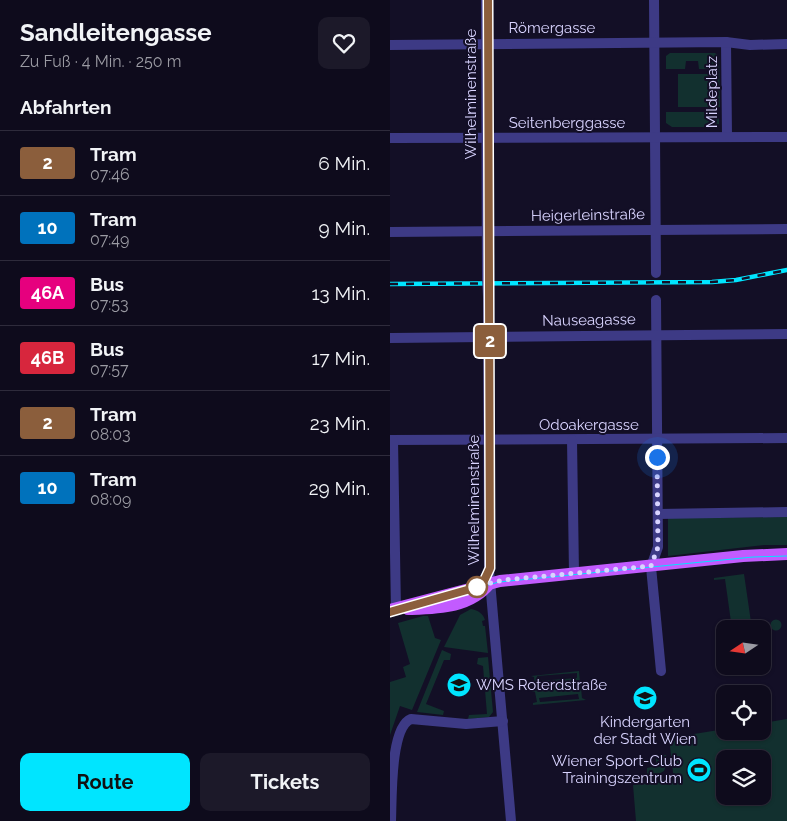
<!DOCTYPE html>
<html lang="de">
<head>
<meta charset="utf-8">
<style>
  body { margin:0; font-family:Raleway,sans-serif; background:#1c1929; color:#f1f3f6; height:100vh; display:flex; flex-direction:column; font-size:19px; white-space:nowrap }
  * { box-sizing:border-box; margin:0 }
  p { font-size:16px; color:#9b9ba3 }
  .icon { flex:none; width:28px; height:28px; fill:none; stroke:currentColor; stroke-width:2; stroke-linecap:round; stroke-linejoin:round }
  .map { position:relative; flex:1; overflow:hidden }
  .details { display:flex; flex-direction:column; background:#0e0b1c; width:390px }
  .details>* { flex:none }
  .badge { padding:0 10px; border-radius:4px; font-size:18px; line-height:32px }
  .needle { width:32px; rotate:257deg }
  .controls { position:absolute; left:326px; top:620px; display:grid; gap:10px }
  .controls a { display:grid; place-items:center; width:55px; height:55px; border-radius:10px; background:#0e0b1c; box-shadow:0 1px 4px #0004,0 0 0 1px #2e2b3b; font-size:25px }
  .you { position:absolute; width:25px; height:25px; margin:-12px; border:4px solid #fff; border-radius:50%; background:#1a73e8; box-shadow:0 0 0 8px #1a73e833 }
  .map>.badge { position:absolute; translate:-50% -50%; box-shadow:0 0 0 2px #fff }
  h2 { padding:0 20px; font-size:19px; line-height:45px }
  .round { display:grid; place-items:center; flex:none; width:52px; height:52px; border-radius:10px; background:#1c1929 }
  .headline { display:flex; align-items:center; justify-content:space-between; height:85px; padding:0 20px }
  h1 { font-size:24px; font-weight:700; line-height:38px }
  .action { display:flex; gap:10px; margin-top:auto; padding:10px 20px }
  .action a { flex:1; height:58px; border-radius:10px; background:#00e5ff; color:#111; font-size:20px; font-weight:700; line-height:58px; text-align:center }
  .action a+a { background:#1c1929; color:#f1f3f6 }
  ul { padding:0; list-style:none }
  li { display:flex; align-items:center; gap:15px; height:65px; padding:0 20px; border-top:1px solid #2e2b3b }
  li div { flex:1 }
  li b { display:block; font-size:19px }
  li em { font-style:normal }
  li .badge { min-width:55px; font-weight:700; text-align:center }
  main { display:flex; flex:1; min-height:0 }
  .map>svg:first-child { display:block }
</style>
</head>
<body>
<main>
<section class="details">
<div class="headline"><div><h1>Sandleitengasse</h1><p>Zu Fuß · 4 Min. · 250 m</p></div><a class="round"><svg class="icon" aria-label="heart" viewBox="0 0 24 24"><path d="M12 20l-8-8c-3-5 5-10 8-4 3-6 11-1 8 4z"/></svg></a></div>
<h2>Abfahrten</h2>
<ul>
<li><span class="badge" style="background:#8b5e3c;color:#fff">2</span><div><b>Tram</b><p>07:46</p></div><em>6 Min.</em></li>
<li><span class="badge" style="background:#0072bc;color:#fff">10</span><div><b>Tram</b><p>07:49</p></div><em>9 Min.</em></li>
<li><span class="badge" style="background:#e6007e;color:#fff">46A</span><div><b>Bus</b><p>07:53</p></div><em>13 Min.</em></li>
<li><span class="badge" style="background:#d7263d;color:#fff">46B</span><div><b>Bus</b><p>07:57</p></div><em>17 Min.</em></li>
<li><span class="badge" style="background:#8b5e3c;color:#fff">2</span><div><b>Tram</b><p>08:03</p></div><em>23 Min.</em></li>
<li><span class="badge" style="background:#0072bc;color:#fff">10</span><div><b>Tram</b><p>08:09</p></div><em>29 Min.</em></li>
</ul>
<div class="action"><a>Route</a><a>Tickets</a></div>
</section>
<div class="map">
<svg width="397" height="821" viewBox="0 0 397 821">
  <rect width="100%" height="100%" fill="#130f26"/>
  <!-- green -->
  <g fill="#12302f" fill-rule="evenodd">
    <polygon points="280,53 325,53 329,56 330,107 288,107 288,74 320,74 321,69 309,69 308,61 296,61 295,69 276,69 276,56"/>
    <polygon points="276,112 329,112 329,124 325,127 282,127 276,123"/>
    <polygon points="397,517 397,545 374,545 278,556 278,518"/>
    <polygon points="354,574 362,629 342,629 335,579 324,580 324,578"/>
    <path d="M81 609C87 610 93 613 95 620L92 621 93 626H95L98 653 54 647 70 615Z"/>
    <polygon points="33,616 38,616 45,638 51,640 22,710 10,706 0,735 0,682 16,677 13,667 20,664 8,623"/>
    <circle cx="386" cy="625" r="5.5"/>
    <polygon points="52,650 61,654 60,660 54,660 36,704 54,711 53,715 27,712"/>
    <polygon points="98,657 103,712 99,717 78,719 79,715 97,714 93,666 87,664 88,658"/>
    <path d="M189 671 190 683H194L195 685 191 688 192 698 196 700 143 705V703L147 702 145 692H142V688L145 687 144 677 141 676ZM187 673V678L148 681 147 676ZM188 694 189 699 150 702 149 698Z"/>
    <path d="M397 719V821H246L243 785 284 781 279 738 335 729V731H372L373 723ZM335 759H372V796H335Z"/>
    <polygon points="276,755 277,763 274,771 265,776 257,775 257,768 266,766 266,756"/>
  </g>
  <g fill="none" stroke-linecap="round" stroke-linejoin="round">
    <!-- minor -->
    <g stroke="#3d3a85" stroke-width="10">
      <polyline points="96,0 97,278"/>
      <polyline points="264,0 266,273"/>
      <polyline points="336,42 337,136"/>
      <polyline points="0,45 336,42 360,45 397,44"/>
      <polyline points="0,138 397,137"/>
      <polyline points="0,232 397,229"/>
      <polyline points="98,297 99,570 121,821"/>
      <polyline points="266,300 268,547 261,567 271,671"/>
      <polyline points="1,338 397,334"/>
      <polyline points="0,440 397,438"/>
      <polyline points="3,440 6,609"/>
      <polyline points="182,440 184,573"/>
      <polyline points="268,514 397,512"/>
      <path d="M1 821C2 799 0 727 21 719L76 724 113 721"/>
    </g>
    <!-- major -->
    <g stroke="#c25bff" stroke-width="12">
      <path d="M18 609C48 608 80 608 100 583"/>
      <polyline points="0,610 110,581 353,556 397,554"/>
    </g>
    <!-- tram -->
    <g stroke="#00e5ff" stroke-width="1">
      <polyline points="79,590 94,581 101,565 98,0"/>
      <polyline points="0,612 109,582 363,557 397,556"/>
    </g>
    <defs>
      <polyline id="rail" points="0,284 322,282 346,280 397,270"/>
    </defs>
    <!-- rail casing -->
    <use href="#rail" stroke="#00e5ff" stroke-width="4.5"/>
    <!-- rail -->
    <use href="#rail" stroke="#130f26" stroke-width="2.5" stroke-dasharray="8" stroke-linecap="butt"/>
    <!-- minor-bridge -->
    <polyline stroke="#3d3a85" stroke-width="10" points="97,278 98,297"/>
  </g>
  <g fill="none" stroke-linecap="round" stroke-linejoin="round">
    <defs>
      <polyline id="line" points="0,612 84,588 94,581 100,568 98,0"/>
    </defs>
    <!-- line casing -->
    <use href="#line" stroke="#fff" stroke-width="11"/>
    <!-- line -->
    <use href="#line" stroke="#8b5e3c" stroke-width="8"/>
    <!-- walk -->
    <polyline stroke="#d9d4ff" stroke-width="5" stroke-dasharray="0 9" points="87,587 85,587 113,580 261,566 268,547 267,457"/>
  </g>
  <!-- icons -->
  <defs>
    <symbol id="school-disc" viewBox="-11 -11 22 22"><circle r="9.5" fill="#00e5ff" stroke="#130f26"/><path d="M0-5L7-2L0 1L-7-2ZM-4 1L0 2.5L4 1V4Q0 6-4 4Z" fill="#111"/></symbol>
    <symbol id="stadium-disc" viewBox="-11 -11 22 22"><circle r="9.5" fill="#00e5ff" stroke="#130f26"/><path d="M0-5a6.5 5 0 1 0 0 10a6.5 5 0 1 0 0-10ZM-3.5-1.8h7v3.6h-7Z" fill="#111"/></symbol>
  </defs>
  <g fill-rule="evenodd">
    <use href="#school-disc" x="55" y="671" width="28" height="28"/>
    <use href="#school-disc" x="241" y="684" width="28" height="28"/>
    <use href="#stadium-disc" x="295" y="756" width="28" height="28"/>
  </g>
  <!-- markers -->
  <circle fill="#fff" stroke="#8b5e3c" stroke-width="2.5" cx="87" cy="587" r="10"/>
  <g text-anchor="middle" stroke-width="4" stroke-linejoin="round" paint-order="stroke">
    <!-- street labels -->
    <g font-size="15" fill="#d9d4ff" stroke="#130f26">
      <text x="162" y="33">Römergasse</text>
      <text transform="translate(322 92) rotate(-90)" y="5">Mildeplatz</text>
      <text transform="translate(81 94) rotate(-90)" y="5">Wilhelminenstraße</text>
      <text x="177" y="128">Seitenberggasse</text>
      <text transform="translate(198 215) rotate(-1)" y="5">Heigerleinstraße</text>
      <text transform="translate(199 320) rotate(-1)" y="5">Nauseagasse</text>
      <text x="199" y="430">Odoakergasse</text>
      <text transform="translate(84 500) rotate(-90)" y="5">Wilhelminenstraße</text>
    </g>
    <!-- poi labels -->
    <g font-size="15" fill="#d9d4ff" stroke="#130f26" text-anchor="start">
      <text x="86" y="690">WMS Roterdstraße</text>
      <text x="255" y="727" text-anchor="middle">Kindergarten<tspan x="255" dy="17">der Stadt Wien</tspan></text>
      <text x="292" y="766" text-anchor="end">Wiener Sport-Club<tspan x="292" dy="17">Trainingszentrum</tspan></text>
    </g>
  </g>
</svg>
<div class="controls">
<a><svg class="needle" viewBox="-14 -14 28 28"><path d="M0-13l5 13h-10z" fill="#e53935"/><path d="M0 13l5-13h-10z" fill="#9b9ba3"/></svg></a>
<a><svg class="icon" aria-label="locate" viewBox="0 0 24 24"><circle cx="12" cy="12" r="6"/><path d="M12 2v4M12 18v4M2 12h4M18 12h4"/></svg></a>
<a><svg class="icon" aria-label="layers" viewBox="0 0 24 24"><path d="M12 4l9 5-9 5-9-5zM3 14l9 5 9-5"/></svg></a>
</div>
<div class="you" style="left:267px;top:457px"></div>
<b class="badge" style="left:100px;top:341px;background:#8b5e3c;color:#fff">2</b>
</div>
</main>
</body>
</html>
